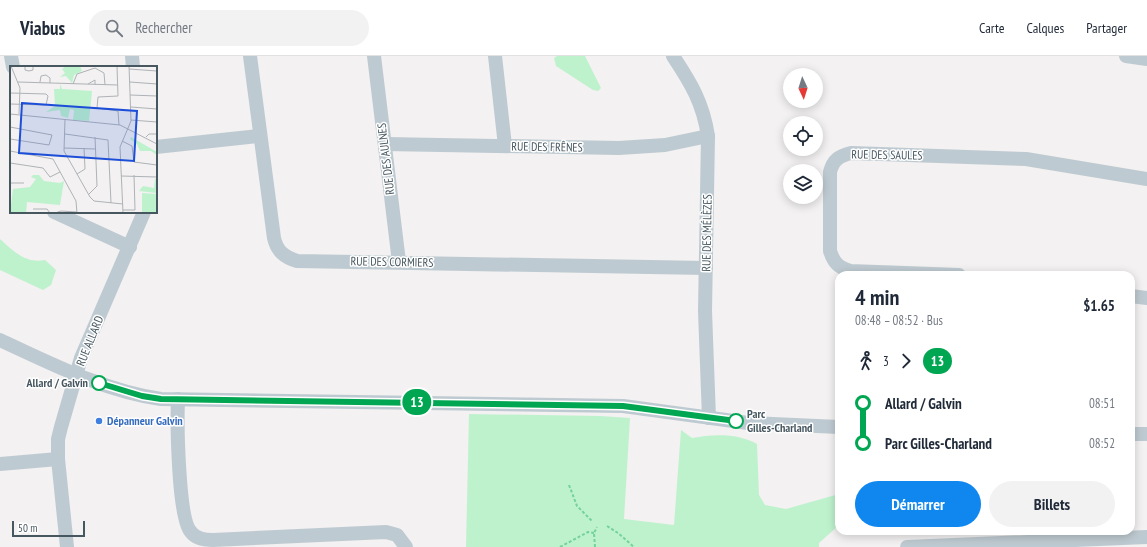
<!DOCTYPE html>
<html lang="fr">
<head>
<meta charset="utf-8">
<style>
  body { margin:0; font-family:"PT Sans Narrow",sans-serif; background:#f2f2f3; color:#1f2937; height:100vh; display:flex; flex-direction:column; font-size:15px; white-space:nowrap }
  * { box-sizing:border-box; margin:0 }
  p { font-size:13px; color:#747a83 }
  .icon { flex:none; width:22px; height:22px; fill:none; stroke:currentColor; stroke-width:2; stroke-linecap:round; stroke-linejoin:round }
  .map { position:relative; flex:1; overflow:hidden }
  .side { position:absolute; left:835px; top:215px; width:300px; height:264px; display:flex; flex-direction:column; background:#fff; border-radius:12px; box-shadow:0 2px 10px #0003 }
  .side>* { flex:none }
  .badge { padding:0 8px; border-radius:13px; font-size:14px; line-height:26px }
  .needle { width:26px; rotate:176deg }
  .tools { position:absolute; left:783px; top:12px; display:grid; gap:8px }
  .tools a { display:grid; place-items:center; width:40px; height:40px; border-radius:50%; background:#fff; box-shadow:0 2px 10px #0003; font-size:20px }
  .scale { position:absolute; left:12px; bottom:10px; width:73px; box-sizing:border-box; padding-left:4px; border:2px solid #475760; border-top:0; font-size:11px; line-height:14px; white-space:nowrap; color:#475760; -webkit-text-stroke:3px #fff; paint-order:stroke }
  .map>.badge { position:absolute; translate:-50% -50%; box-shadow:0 0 0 2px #fff }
  .legs { display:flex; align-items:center; gap:6px; height:44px; padding:0 20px; font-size:13px }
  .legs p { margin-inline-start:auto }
  .summary { display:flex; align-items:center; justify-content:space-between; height:68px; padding:0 20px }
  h1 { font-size:22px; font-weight:600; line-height:30px }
  .action { display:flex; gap:8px; margin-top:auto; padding:8px 20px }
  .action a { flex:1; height:46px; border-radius:24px; background:#0f87ef; color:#fff; font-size:16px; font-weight:600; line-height:46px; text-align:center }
  .action a+a { background:#f2f2f3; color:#1f2937 }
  ul { padding:0 20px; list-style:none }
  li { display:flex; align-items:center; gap:14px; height:40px; font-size:15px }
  li i { display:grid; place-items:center; width:6px; height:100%; margin:0 5px; background:currentColor }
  li i::after { content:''; width:10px; height:10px; margin:-5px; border:3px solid; border-radius:50%; background:#fff }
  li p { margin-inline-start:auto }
  li:first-child i { background:linear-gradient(#0000 50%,currentColor 0) }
  li:last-child i { background:linear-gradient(currentColor 50%,#0000 0) }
  header { display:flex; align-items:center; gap:24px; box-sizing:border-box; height:56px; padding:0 20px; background:#fff; border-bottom:1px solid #e0e1e3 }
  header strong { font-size:19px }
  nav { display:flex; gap:22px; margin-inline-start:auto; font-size:14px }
  .search { width:280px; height:36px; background:#f2f2f3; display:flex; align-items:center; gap:10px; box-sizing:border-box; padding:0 14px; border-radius:22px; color:#747a83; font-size:15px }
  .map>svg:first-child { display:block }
</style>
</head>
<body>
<header>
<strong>Viabus</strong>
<div class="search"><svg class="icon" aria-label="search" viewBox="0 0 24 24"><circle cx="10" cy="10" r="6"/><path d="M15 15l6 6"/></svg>Rechercher</div>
<nav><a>Carte</a><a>Calques</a><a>Partager</a></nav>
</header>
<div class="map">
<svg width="1147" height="491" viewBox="0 0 1147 491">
  <rect width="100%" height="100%" fill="#f3f1f1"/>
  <!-- green -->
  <g fill="#bef2cd">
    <polygon points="557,0 585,0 601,32 598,35 593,34 556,10 554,2"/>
    <path d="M0 183C13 195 26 208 45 204L56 214 51 229 43 234 0 214Z"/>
    <path d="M469 358 600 360 630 362 624 463 674 469 681 374 692 382C713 378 738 377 757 388L759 439 765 449 786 453 839 438V469L819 487V491H466Z"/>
  </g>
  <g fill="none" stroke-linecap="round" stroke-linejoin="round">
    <!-- path -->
    <g stroke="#74d29a" stroke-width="2" stroke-dasharray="3 2" stroke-linecap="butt">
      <polyline points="569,429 577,450 592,465"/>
      <polyline points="607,470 618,477 634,491"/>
      <polyline points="560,491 588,476 594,477"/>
      <polyline points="595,491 594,477 597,471"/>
    </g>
    <!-- minor -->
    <g stroke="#becad1" stroke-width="14">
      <polyline points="11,0 13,11"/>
      <polyline points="132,0 133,11"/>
      <path d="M250 0 274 182C277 195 284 201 297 205L706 212"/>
      <polyline points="374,0 399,206"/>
      <polyline points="495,0 505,90"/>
      <path d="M673 0C691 27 703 47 708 80L705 255 709 362"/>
      <polyline points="1126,0 1147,3"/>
      <polyline points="385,88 619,92 665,89 708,80"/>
      <polyline points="156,91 259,80"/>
      <polyline points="54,156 130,191"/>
      <path d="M959 219 850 215C838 211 834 207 830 195V116C833 104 839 100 851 97L1026 103 1147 123"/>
      <polyline points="1131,240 1147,242"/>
      <path d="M0 284C52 308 104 335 161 343L623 350 748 367 839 371"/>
      <path d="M178 343C177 366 178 463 191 476 196 483 205 484 213 484L386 476 397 479 406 491"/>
      <polyline points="1131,378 1147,378"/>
      <polyline points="0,408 58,403"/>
      <polyline points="67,491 58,403 58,383 61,371 81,302 144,156"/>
      <polyline points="907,491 1147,481"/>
    </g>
  </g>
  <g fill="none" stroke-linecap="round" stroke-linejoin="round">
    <defs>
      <polyline id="line-1" points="99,327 142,340 161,343 623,350 736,365"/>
    </defs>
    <!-- line-1 casing -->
    <use href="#line-1" stroke="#fff" stroke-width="9"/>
    <!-- line-1 -->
    <use href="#line-1" stroke="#00a651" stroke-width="6"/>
  </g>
  <!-- markers -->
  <g fill="#fff" stroke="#00a651" stroke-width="2">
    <circle cx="99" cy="327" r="7"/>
    <circle cx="736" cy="365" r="7"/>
  </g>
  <circle fill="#3f7fe0" stroke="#fff" stroke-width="1.5" cx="99" cy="365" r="4"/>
  <g text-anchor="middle" stroke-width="3" stroke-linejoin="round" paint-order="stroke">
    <!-- street labels -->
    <g font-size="12" fill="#475760" stroke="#fff">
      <text transform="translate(547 91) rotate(1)" y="4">RUE DES FRÊNES</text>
      <text transform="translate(887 99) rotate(1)" y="4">RUE DES SAULES</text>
      <text transform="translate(386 103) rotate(-97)" y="4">RUE DES AULNES</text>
      <text transform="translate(707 177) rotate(-89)" y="4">RUE DES MÉLÈZES</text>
      <text transform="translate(392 206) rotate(1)" y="4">RUE DES CORMIERS</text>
      <text transform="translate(90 285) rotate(-68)" y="4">RUE ALLARD</text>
    </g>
    <!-- stop labels -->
    <g font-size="12" font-weight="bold" fill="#475760" stroke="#fff" text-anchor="end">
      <text x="88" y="331">Allard / Galvin</text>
      <text x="747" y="362" text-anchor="start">Parc<tspan x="747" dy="14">Gilles-Charland</tspan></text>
    </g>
    <!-- shop labels -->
    <g font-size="12" font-weight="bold" fill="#366cbe" stroke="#fff" text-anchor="start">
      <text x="107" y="369">Dépanneur Galvin</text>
    </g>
  </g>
  <!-- overview -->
  <g transform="translate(10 10)">
    <rect width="147" height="147" fill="#f3f1f1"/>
    <path d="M56 0H70L72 5 64 9 62 17 56 10 50 11 55 7 52 3ZM50 18 52 23 82 25 79 55 63 54 64 44 60 43 58 52 51 50 50 44 36 46 45 40 44 23H50ZM121 71 147 86V89L141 85H130L127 78 120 73ZM23 109H29L34 115 50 117 54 115 50 139 17 136 16 147H0L3 123 20 121 26 113 21 111ZM145 113H147V127L129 125 133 120 144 122ZM132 127 147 128V147H132Z" fill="#bef2cd"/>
    <path fill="none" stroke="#aeb3b7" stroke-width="1" d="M1 0 10 22 9 48M15 0V4L19 5 23 4V0M107 0 108 30 88 31 87 42 108 45 109 59M119 3 147 5M8 16 108 19M30 16 31 10 36 9 40 12V17M120 16 147 18M63 18 67 8 85 2 94 7 95 19M78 18 85 14V19M0 27 36 28 38 30 36 39 0 38M120 29 147 30M121 41 147 43M0 48 110 59 147 78M55 53 54 85 80 131 84 135 113 138M121 54 147 56M0 61 42 69 39 79 0 73M55 68 98 74 101 137M136 71 139 68H147M112 75 122 80 124 96 147 99M54 82 86 83M0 85 43 93 66 135 67 147M0 97 33 102 40 111 50 106M67 108 75 103 74 82M111 110 147 111M0 117H14M78 129 87 120 85 71M23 143H37L40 147M113 144H125L124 109M45 147 51 145 67 146M113 147 110 81 121 55 119 0"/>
    <path fill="#1d4ed8" fill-opacity="0.15" stroke="#1d4ed8" stroke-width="2" d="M12 37 127 45 124 95 9 87Z"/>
    <rect width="147" height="147" fill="none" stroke="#475760" stroke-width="2"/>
  </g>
</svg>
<div class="tools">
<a><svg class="needle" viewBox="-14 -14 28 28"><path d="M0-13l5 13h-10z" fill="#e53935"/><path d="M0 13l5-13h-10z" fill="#747a83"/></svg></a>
<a><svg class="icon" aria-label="locate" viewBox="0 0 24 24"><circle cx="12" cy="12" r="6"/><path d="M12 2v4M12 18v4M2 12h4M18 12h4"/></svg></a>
<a><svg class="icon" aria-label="layers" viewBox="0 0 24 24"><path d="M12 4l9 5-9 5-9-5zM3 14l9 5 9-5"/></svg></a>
</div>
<div class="scale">50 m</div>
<b class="badge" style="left:417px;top:346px;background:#00a651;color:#fff">13</b>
<section class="side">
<div class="summary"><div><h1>4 min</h1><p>08:48 – 08:52 · Bus</p></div><b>$1.65</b></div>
<div class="legs"><svg class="icon" aria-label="walk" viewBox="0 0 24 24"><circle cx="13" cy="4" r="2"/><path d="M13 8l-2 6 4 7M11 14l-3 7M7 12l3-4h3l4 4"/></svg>3<svg class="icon" aria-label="forward" viewBox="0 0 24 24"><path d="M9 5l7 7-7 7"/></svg><b class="badge" style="background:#00a651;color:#fff">13</b></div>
<ul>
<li><i style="color:#00a651"></i><b>Allard / Galvin</b><p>08:51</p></li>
<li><i style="color:#00a651"></i><b>Parc Gilles-Charland</b><p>08:52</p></li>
</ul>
<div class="action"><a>Démarrer</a><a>Billets</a></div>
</section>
</div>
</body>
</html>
